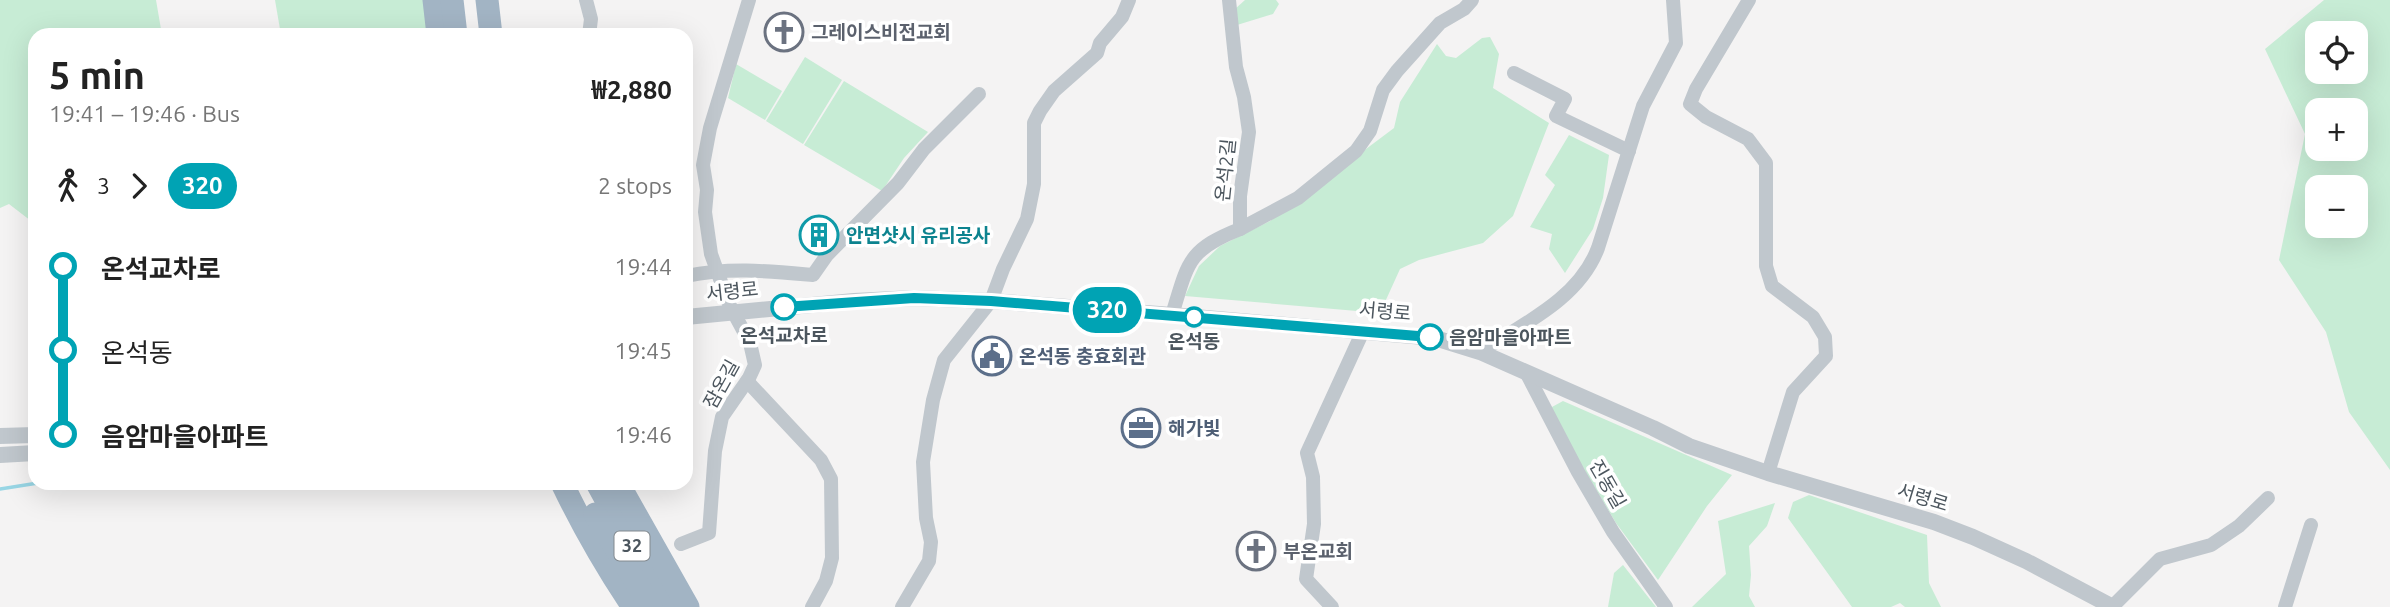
<!DOCTYPE html>
<html lang="en">
<head>
<meta charset="utf-8">
<style>
  body { margin:0; font-family:Ubuntu,"Noto Sans KR",sans-serif; background:#f2f2f2; color:#222; height:100vh; display:flex; flex-direction:column; font-size:26px; white-space:nowrap }
  * { box-sizing:border-box; margin:0 }
  p { font-size:23px; color:#767676 }
  .icon { flex:none; width:38px; height:38px; fill:none; stroke:currentColor; stroke-width:2; stroke-linecap:round; stroke-linejoin:round }
  .map { position:relative; flex:1; overflow:hidden }
  .drawer { position:absolute; left:28px; top:28px; width:665px; height:462px; display:flex; flex-direction:column; background:#fff; border-radius:21px; box-shadow:0 7px 28px #0002 }
  .drawer>* { flex:none }
  .badge { padding:0 14px; border-radius:23px; font-size:24px; line-height:46px }
  .fabs { position:absolute; left:2305px; top:21px; display:grid; gap:14px }
  .fabs a { display:grid; place-items:center; width:63px; height:63px; border-radius:14px; background:#fff; box-shadow:0 7px 28px #0002; font-size:35px }
  .map>.badge { position:absolute; translate:-50% -50%; box-shadow:0 0 0 4px #fff }
  .legs { display:flex; align-items:center; gap:10px; height:77px; padding:0 21px; font-size:23px }
  .legs p { margin-inline-start:auto }
  .headline { display:flex; align-items:center; justify-content:space-between; height:119px; padding:0 21px }
  h1 { font-size:38px; font-weight:600; line-height:52px }
  ul { padding:0 21px; list-style:none }
  li { display:flex; align-items:center; gap:24px; height:84px; font-size:26px }
  li i { display:grid; place-items:center; width:10px; height:100%; margin:0 9px; background:currentColor }
  li i::after { content:''; width:18px; height:18px; margin:-9px; border:5px solid; border-radius:50%; background:#fff }
  li p { margin-inline-start:auto }
  li:first-child i { background:linear-gradient(#0000 50%,currentColor 0) }
  li:last-child i { background:linear-gradient(currentColor 50%,#0000 0) }
  .map>svg:first-child { display:block }
</style>
</head>
<body>
<div class="map">
<svg width="2390" height="607" viewBox="0 0 2390 607">
  <rect width="100%" height="100%" fill="#f4f3f3"/>
  <!-- green -->
  <g fill="#c7ecd5" fill-rule="evenodd">
    <polygon points="0,0 156,0 162,35 35,35 35,224 9,204 0,208"/>
    <polygon points="275,0 429,0 433,35 281,35"/>
    <polygon points="1245,0 1276,0 1279,4 1273,14 1237,25 1235,9"/>
    <path d="M2324 0H2390V470L2349 412 2326 332 2279 260 2305 134 2265 49ZM2317 33H2356V72H2317ZM2317 110H2356V149H2317ZM2317 187H2356V226H2317Z"/>
    <polygon points="1490,37 1499,54 1493,88 1549,123 1513,216 1483,243 1419,260 1400,269 1380,313 1185,296 1199,266 1220,246 1270,221 1394,128 1400,102 1437,44 1446,56 1456,58 1482,38"/>
    <polygon points="805,57 842,80 803,144 766,121"/>
    <polygon points="736,64 782,91 765,120 728,98"/>
    <polygon points="844,81 928,132 904,158 882,191 804,145"/>
    <polygon points="1569,135 1609,155 1603,198 1593,229 1565,273 1549,249 1552,234 1530,227 1555,185 1545,175"/>
    <polygon points="1563,401 1732,475 1707,506 1658,580 1616,523 1554,419 1552,407"/>
    <polygon points="1809,495 1927,535 1929,583 1941,607 1905,607 1900,603 1891,607 1852,607 1788,518 1793,502"/>
    <polygon points="1775,503 1767,526 1749,546 1751,575 1749,596 1755,607 1692,607 1726,574 1718,521"/>
    <polygon points="1623,565 1656,607 1608,607 1614,573"/>
  </g>
  <g fill="none" stroke-linecap="round" stroke-linejoin="round">
    <!-- stream -->
    <polyline stroke="#98d6e5" stroke-width="3.5" points="0,489 38,483"/>
    <!-- minor -->
    <g stroke="#c0c7cd" stroke-width="14">
      <polyline points="586,0 591,19 589,35"/>
      <polyline points="1749,0 1696,89 1690,104 1706,117 1748,139 1766,163 1766,266 1772,286 1813,317 1825,337 1826,356 1793,392 1768,473"/>
      <polyline points="1514,73 1565,99 1556,116 1629,151"/>
      <polyline points="1240,229 1298,198 1356,151 1370,131 1383,90 1397,71 1440,23 1464,9 1472,0"/>
      <path d="M686 276C730 267 768 271 813 275L827 255 898 183 924 149 979 94"/>
      <path d="M1172 315C1188 263 1187 250 1240 229V196L1249 132 1244 97 1236 67 1229 0"/>
      <path d="M1480 352C1523 324 1579 299 1598 248L1643 106 1676 43 1673 0"/>
      <polyline points="1527,374 1578,472 1613,532 1666,607"/>
      <polyline points="747,381 821,460 831,479 832,558 826,581 812,607"/>
      <polyline points="681,544 709,533 715,451 722,417 749,378 755,365 750,343 729,304 711,254 705,212 707,190 703,165 710,128 749,0"/>
      <polyline points="902,607 929,561 931,542 926,518 923,462 933,400 944,360 991,301 1003,269 1027,219 1034,184 1034,123 1040,111 1054,91 1097,53 1100,43 1122,17 1129,0"/>
      <polyline points="1332,607 1306,579 1314,524 1313,477 1307,453 1363,331"/>
      <polyline points="2112,607 2160,559 2211,545 2239,526 2268,498"/>
      <polyline points="2285,607 2311,525"/>
    </g>
    <!-- tertiary -->
    <g stroke="#c0c7cd" stroke-width="16">
      <polyline points="686,317 854,301 914,298 991,301 1172,315 1435,338 1480,352 1653,428 1689,446 1768,473 1934,522 1973,537 2026,561 2113,607"/>
      <polyline points="0,436 35,435"/>
      <polyline points="0,455 35,453"/>
    </g>
    <!-- trunk -->
    <g stroke="#a2b4c4" stroke-width="23">
      <polyline points="434,0 438,35"/>
      <polyline points="452,0 456,35"/>
      <polyline points="487,0 491,35"/>
      <path d="M562 483C583 527 606 567 633 607"/>
      <polyline points="597,483 629,542 671,607"/>
      <polyline points="618,483 688,607"/>
      <polyline points="595,514 651,607"/>
    </g>
  </g>
  <g fill="none" stroke-linecap="round" stroke-linejoin="round">
    <defs>
      <polyline id="line-1" points="784,307 914,298 991,301 1430,337"/>
    </defs>
    <!-- line-1 casing -->
    <use href="#line-1" stroke="#fff" stroke-width="16"/>
    <!-- line-1 -->
    <use href="#line-1" stroke="#00a3b4" stroke-width="10"/>
  </g>
  <!-- icons -->
  <defs>
    <symbol id="church-ring" viewBox="-11 -11 22 22"><circle r="9.5" fill="#fff" stroke="#6b7280" stroke-width="1.5"/><path d="M-1.2-6h2.4v3.5h3.3v2.4h-3.3V6h-2.4V-.1h-3.3v-2.4h3.3Z" fill="#6b7280"/></symbol>
    <symbol id="building-ring" viewBox="-11 -11 22 22"><circle r="9.5" fill="#fff" stroke="#0f9aa8" stroke-width="1.5"/><path d="M-4-6H4V6H1V3H-1V6H-4ZM-2.5-4.3h1.7v1.8h-1.7ZM.8-4.3h1.7v1.8H.8ZM-2.5-1h1.7V.8h-1.7ZM.8-1h1.7V.8H.8Z" fill="#0f9aa8"/></symbol>
    <symbol id="civic-ring" viewBox="-11 -11 22 22"><circle r="9.5" fill="#fff" stroke="#5c6f8a" stroke-width="1.5"/><path d="M-.6-6.5H3V-4.5H.6V-3L4-1V1h2V6H-6V1h2V-1L-.6-3ZM-1.2 2.5V6h2.4V2.5Z" fill="#5c6f8a"/></symbol>
    <symbol id="office-ring" viewBox="-11 -11 22 22"><circle r="9.5" fill="#fff" stroke="#5c6f8a" stroke-width="1.5"/><path d="M-6-3h4V-5.5h4V-3h4V5H-6ZM-1-4.5V-3h2v-1.5ZM-6 0V1H6V0Z" fill="#5c6f8a"/></symbol>
  </defs>
  <g fill-rule="evenodd">
    <use href="#church-ring" x="762" y="10" width="44" height="44"/>
    <use href="#building-ring" x="797" y="213" width="44" height="44"/>
    <use href="#civic-ring" x="970" y="334" width="44" height="44"/>
    <use href="#office-ring" x="1119" y="406" width="44" height="44"/>
    <use href="#church-ring" x="1234" y="529" width="44" height="44"/>
  </g>
  <!-- markers -->
  <g fill="#fff" stroke="#00a3b4" stroke-width="3.5">
    <circle cx="784" cy="307" r="12"/>
    <circle cx="1194" cy="317" r="9"/>
    <circle cx="1430" cy="337" r="12"/>
  </g>
  <g text-anchor="middle" stroke-width="7" stroke-linejoin="round" paint-order="stroke">
    <!-- shield labels -->
    <rect fill="#fff" stroke="#82898e" stroke-width="2" x="614.5" y="531.5" width="35" height="29" rx="5"/>
    <g font-size="18" font-weight="bold" fill="#4c565e">
      <text x="632" y="552">32</text>
    </g>
    <!-- worship labels -->
    <g font-size="19" font-weight="bold" fill="#5b616d" stroke="#fff" text-anchor="start">
      <text x="811" y="39">그레이스비전교회</text>
      <text x="1283" y="558">부온교회</text>
    </g>
    <!-- street labels -->
    <g font-size="19" fill="#4c565e" stroke="#fff">
      <text transform="translate(1225 170) rotate(-84)" y="7">온석2길</text>
      <text transform="translate(732 291) rotate(-6)" y="7">서령로</text>
      <text transform="translate(1385 311) rotate(5)" y="7">서령로</text>
      <text transform="translate(721 384) rotate(-61)" y="7">잠온길</text>
      <text transform="translate(1608 484) rotate(60)" y="7">진동길</text>
      <text transform="translate(1923 497) rotate(17)" y="7">서령로</text>
    </g>
    <!-- culture labels -->
    <g font-size="19" font-weight="bold" fill="#0d838f" stroke="#fff" text-anchor="start">
      <text x="846" y="242">안면샷시 유리공사</text>
    </g>
    <!-- stop labels -->
    <g font-size="19" font-weight="bold" fill="#4c565e" stroke="#fff">
      <text x="784" y="342">온석교차로</text>
      <text x="1449" y="344" text-anchor="start">음암마을아파트</text>
      <text x="1194" y="348">온석동</text>
    </g>
    <!-- service labels -->
    <g font-size="19" font-weight="bold" fill="#4e5e75" stroke="#fff" text-anchor="start">
      <text x="1019" y="363">온석동 충효회관</text>
      <text x="1168" y="435">해가빛</text>
    </g>
  </g>
</svg>
<div class="fabs">
<a><svg class="icon" aria-label="locate" viewBox="0 0 24 24"><circle cx="12" cy="12" r="6"/><path d="M12 2v4M12 18v4M2 12h4M18 12h4"/></svg></a>
<a>+</a>
<a>−</a>
</div>
<b class="badge" style="left:1107px;top:310px;background:#00a3b4;color:#fff">320</b>
<section class="drawer">
<div class="headline"><div><h1>5 min</h1><p>19:41 – 19:46 · Bus</p></div><b>₩2,880</b></div>
<div class="legs"><svg class="icon" aria-label="walk" viewBox="0 0 24 24"><circle cx="13" cy="4" r="2"/><path d="M13 8l-2 6 4 7M11 14l-3 7M7 12l3-4h3l4 4"/></svg>3<svg class="icon" aria-label="forward" viewBox="0 0 24 24"><path d="M9 5l7 7-7 7"/></svg><b class="badge" style="background:#00a3b4;color:#fff">320</b><p>2 stops</p></div>
<ul>
<li><i style="color:#00a3b4"></i><b>온석교차로</b><p>19:44</p></li>
<li><i style="color:#00a3b4"></i><span>온석동</span><p>19:45</p></li>
<li><i style="color:#00a3b4"></i><b>음암마을아파트</b><p>19:46</p></li>
</ul>
</section>
</div>
</body>
</html>
